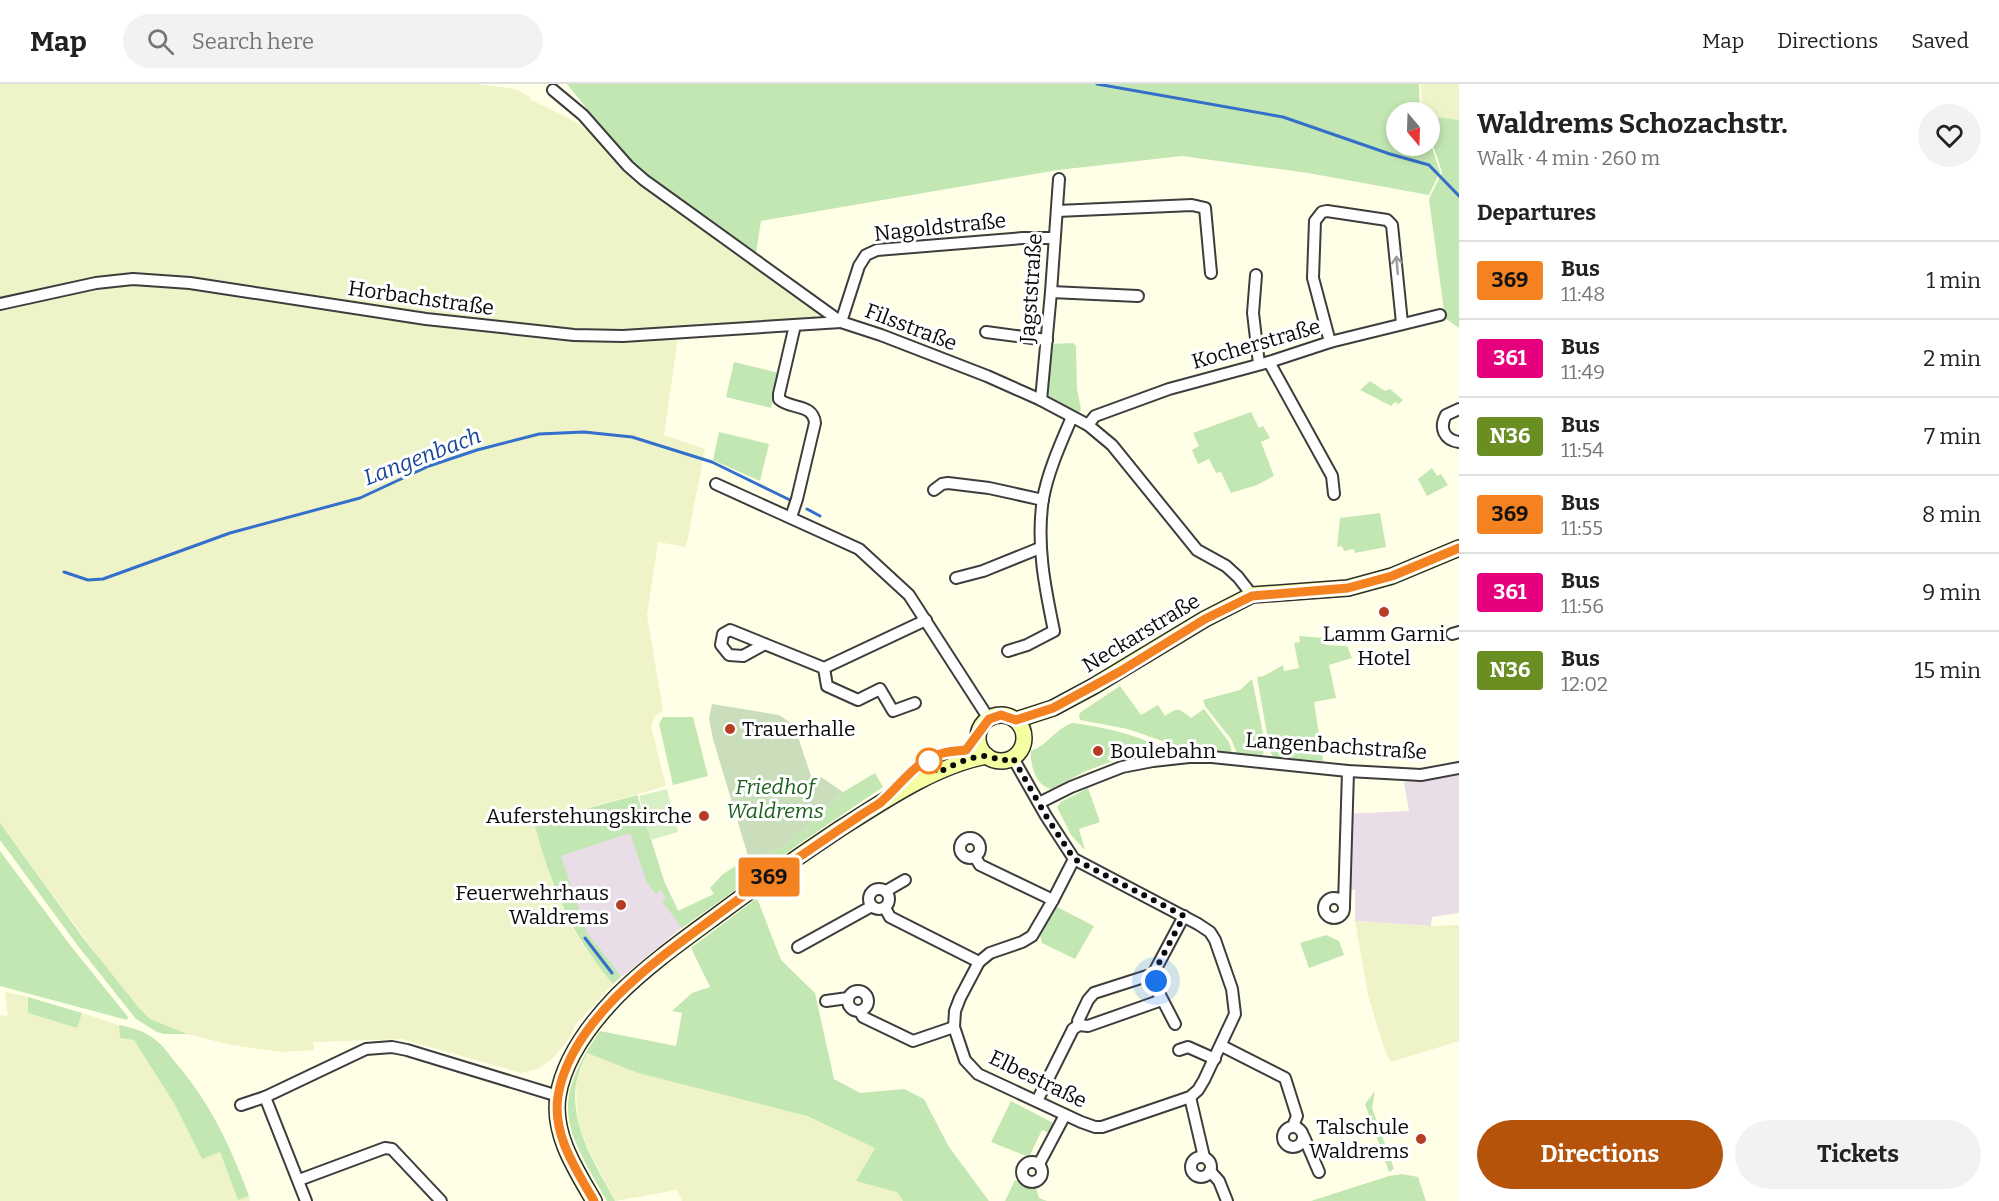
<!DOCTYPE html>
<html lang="en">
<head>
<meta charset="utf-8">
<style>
  body { margin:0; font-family:Bitter,serif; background:#f2f2f2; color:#222; height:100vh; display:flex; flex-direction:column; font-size:22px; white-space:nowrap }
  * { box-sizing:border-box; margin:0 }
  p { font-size:20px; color:#767676 }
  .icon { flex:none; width:33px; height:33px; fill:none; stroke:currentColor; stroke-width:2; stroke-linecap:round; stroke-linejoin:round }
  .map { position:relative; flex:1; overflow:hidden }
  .sheet { display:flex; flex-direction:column; background:#fff; width:540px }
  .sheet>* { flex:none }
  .badge { padding:0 12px; border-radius:4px; font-size:21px; line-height:39px }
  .needle { width:39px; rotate:161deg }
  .tools { position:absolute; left:1386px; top:18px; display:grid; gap:12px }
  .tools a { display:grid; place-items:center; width:54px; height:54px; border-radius:50%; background:#fff; box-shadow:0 3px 9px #0003; font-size:30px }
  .you { position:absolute; width:30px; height:30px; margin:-15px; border:4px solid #fff; border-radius:50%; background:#1a73e8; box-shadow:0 0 0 9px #1a73e833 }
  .map>.badge { position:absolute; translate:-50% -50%; box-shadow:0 0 0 3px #fff }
  h2 { padding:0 18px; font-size:22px; line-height:54px }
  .round { display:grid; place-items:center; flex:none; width:63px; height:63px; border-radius:32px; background:#f2f2f2 }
  .headline { display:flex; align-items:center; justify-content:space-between; height:102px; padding:0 18px }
  h1 { font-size:28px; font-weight:700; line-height:45px }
  .primary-button { display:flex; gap:12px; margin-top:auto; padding:12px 18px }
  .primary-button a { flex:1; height:69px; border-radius:36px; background:#b45309; color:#fff; font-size:24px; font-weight:700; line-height:69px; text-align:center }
  .primary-button a+a { background:#f2f2f2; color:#222 }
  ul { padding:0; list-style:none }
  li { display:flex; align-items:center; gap:18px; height:78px; padding:0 18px; border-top:2px solid #e0e0e0 }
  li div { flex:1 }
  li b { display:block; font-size:22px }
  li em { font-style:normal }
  li .badge { min-width:66px; font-weight:700; text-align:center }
  header { display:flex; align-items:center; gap:36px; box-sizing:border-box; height:84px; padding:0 30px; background:#fff; border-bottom:2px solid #e0e0e0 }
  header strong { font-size:28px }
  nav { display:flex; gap:33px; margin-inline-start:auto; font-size:21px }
  .search { width:420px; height:54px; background:#f2f2f2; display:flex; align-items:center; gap:15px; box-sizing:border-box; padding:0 21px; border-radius:33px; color:#767676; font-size:22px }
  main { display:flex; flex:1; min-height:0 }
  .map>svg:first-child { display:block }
</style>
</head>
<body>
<header>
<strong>Map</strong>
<div class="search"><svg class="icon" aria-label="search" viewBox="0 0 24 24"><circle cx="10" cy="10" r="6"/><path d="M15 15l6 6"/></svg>Search here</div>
<nav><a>Map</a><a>Directions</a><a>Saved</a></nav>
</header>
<main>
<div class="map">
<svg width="1459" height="1117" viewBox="0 0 1459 1117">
  <rect width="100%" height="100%" fill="#ffffe7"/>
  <!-- industrial -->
  <g fill="#e9dde8">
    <polygon points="1459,687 1459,829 1432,833 1431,842 1355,837 1355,806 1336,807 1340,802 1342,730 1409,727 1404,698"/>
    <polygon points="637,711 664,797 685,841 613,900 545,780"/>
  </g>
  <!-- farmland -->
  <g fill="#eef3c8">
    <polygon points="0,0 478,0 515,5 530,13 529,15 568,34 590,48 816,224 818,230 813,235 805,236 606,248 502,241 244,203 146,191 81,196 0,216"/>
    <polygon points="1421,0 1459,0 1459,36 1430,32 1430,28 1422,28"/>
    <polygon points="136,200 175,201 388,234 678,253 664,351 705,365 686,463 658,458 647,531 663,627 655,632 651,641 666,702 534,739 555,807 570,839 586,866 613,900 576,940 568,956 552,975 538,985 521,989 402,955 313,958 314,966 281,968 231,961 187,950 160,940 150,935 138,923 111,890 0,739 0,223 90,203"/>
    <polygon points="1355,837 1431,842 1459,841 1459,957 1391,978 1384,964 1368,911"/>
    <polygon points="5,908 28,913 28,929 76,944 82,929 119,941 120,953 134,956 175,1021 202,1074 220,1068 238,1116 249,1112 250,1117 0,1117 0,931 8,932"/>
    <polygon points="587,969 638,989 807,1032 876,1064 903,1117 682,1117 677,1106 615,1117 587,1062 580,1044 577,1028 576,999"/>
  </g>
  <!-- green -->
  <g fill="#c3e7b2">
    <polygon points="567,0 1419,0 1420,28 1396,28 1396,62 1430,62 1430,58 1440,88 1429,111 1308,89 1182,72 1058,86 761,137 756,169 631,80"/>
    <polygon points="1430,32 1459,36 1459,244 1445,234 1429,115 1442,88 1430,52"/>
    <polygon points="1073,259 1076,262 1077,305 1081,325 1079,329 1053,318 1049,313 1047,307 1051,260"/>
    <polygon points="734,278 779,289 771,324 726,313"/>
    <polygon points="1370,297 1385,307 1390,305 1403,316 1399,320 1395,318 1391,322 1360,306"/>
    <polygon points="1251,328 1259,344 1263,342 1270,354 1261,358 1274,392 1257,401 1231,409 1221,388 1216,389 1209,375 1198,380 1192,366 1199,362 1193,349"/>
    <polygon points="719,348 769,360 760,397 713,376"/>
    <polygon points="1432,384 1437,392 1441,390 1448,401 1427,412 1418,395"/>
    <polygon points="1380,429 1386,463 1355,469 1354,465 1344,467 1342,462 1337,463 1340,434"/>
    <polygon points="1299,552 1324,554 1326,561 1347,562 1352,574 1329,581 1336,614 1314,618 1323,677 1273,673 1270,667 1257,593 1264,592 1283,581 1284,587 1299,584 1294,559 1300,558"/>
    <polygon points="1252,595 1265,659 1263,671 1237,669 1231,655 1205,622 1203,616 1240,606"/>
    <path d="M1120 602 1141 631 1158 621 1165 632C1179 623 1178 624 1191 634L1204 625 1229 658 1232 668 1182 667 1171 660 1128 645 1080 636 1079 631 1081 628Z"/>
    <polygon points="663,633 693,633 708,692 673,701 659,640"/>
    <path d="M1072 639C1107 643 1140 652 1172 668L1118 675 1086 687 1051 705C1036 702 1030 682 1031 667 1048 661 1055 645 1072 639Z"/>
    <path d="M875 689 883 703 799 760 682 844 662 817 666 814 660 806 656 810 647 799 630 749 561 772 587 849 621 892 613 900C569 848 552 803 534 739L637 711 664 797 678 827 714 810 710 804 723 790 742 778 786 762 843 708Z"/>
    <polygon points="1088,704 1100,738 1079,745 1085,766 1071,751 1057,723 1061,718"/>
    <polygon points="0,739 84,855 138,923 150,935 187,950 164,950 157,948 136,935 78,862 0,756"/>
    <polygon points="0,767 70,861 128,933 127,936 0,902"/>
    <path d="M757 814 781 876 815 909 834 995 860 1009 904 1005 924 1015 949 1063 989 1117H903L897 1108 856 1097 875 1064 807 1032 638 989 587 969C583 978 578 990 576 1000 570 1043 596 1081 615 1117H607C566 1045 548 1022 600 947L676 962 682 929 672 927 692 909 710 903 691 864Z"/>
    <polygon points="1055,822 1094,842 1075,875 1042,859 1040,851"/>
    <polygon points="1326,851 1339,857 1344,871 1309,884 1300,859"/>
    <polygon points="28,913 82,929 77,944 28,929"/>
    <path d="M119 941C130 943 144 947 153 954 162 960 169 970 175 978 211 1020 230 1061 249 1112L238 1116 220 1068 202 1075 175 1021 134 956 120 954Z"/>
    <polygon points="1375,1007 1372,1024 1394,1085 1389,1088 1365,1020"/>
    <polygon points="1011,1017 1053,1039 1049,1049 1042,1046 1029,1073 991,1058"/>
    <polygon points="1402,1090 1418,1093 1426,1117 1311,1117 1389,1092"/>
    <polygon points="1015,1096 1032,1105 1036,1104 1039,1114 1047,1117 1005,1117"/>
  </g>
  <!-- cemetery -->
  <polygon fill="#cbdebb" points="712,620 779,631 794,641 814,701 821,693 843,708 786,762 753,774 748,772 713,655 709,634"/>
  <!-- pitch -->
  <polygon fill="#d7efc4" points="667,705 678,748 651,756 639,712"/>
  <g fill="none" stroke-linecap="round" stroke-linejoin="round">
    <!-- stream -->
    <g stroke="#346fcb" stroke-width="3">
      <polyline points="1097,0 1283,33 1390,70 1429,81 1459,112"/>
      <polyline points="807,425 820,432"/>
      <polyline points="64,488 88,496 103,495 230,449 360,414 429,382 477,366 539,350 584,348 632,353 712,378 792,417"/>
      <polyline points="585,854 612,889"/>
    </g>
    <defs>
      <g id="street">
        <polyline points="553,6 583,31 628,82 644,96 841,238 881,251 987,292 1041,316 1088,341 1112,361 1197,466 1226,482 1238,493 1252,511"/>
        <polyline points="1057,127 1192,121 1205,124 1211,189"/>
        <polyline points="1256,191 1253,229 1259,280"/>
        <polyline points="1051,208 1138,212"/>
        <polyline points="0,220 96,199 133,195 190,199 426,235 574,251 623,252 841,238"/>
        <polyline points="841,238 859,182 866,171 877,166 1023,154 1054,154"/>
        <polyline points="986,248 1047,256"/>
        <polyline points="1330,258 1313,194 1315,137 1322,128 1327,127 1387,136 1392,141 1402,239"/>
        <polyline points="1269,278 1332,392 1334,410"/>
        <polyline points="1041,316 1051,208 1059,95"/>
        <path d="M1459 325 1446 331C1439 344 1444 356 1459 358"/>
        <polyline points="1088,341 1095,332 1169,305 1269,278 1330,258 1440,231"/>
        <polyline points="716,400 859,465 909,511 989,635"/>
        <polyline points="934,406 942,400 948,399 989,404 1043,416"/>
        <path d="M791 433 797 415 815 339C813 319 791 326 779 315V310L795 241"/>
        <polyline points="956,494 983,487 1040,464"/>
        <polyline points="1452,550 1459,548"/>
        <polyline points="765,560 743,572 729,571 721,561 723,550 730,546 824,584 926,536"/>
        <path d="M1008 567 1027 561 1054 547C1045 504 1036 460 1043 415 1048 387 1061 359 1072 333"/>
        <polyline points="824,584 827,602 858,616 880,605 893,627 915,619"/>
        <polyline points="1013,674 1046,732 1074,775 1198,840 1210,848 1215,856 1232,905 1235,930 1204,996 1198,1006 1190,1013 1102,1043 1095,1043 1081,1038 978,990 965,976 954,943 955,927 960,914 979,878 990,869 1022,858 1032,852 1053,816 1074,775"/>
        <polyline points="1039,719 1071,703 1122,683 1153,677 1189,673 1212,673 1348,687 1421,691 1459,684"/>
        <circle cx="970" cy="764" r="10"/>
        <polyline points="975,773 980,781 1053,816"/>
        <circle cx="879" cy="815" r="10"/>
        <polyline points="886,807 905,796"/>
        <circle cx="1334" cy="824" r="10"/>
        <polyline points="1344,821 1348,687"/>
        <polyline points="885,824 890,833 979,878"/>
        <polyline points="798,863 872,822"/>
        <circle cx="858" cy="917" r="10"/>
        <polyline points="1160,911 1175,940"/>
        <polyline points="826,917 848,914"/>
        <polyline points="860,927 863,933 913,957 954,943"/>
        <path d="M1079 941 1088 942 1159 917C1160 908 1158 899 1152 892"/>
        <polyline points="1222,962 1285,994 1297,1032 1293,1042"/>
        <polyline points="1179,966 1188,963 1215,975"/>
        <polyline points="265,1013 306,1117"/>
        <polyline points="1190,1013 1204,1073"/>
        <polyline points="1037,1017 1073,945 1079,941 1078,937 1088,916 1094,909 1147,892 1152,892 1184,832"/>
        <polyline points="241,1021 265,1013 366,965 392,963 407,966 558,1012"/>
        <circle cx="1293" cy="1053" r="10"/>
        <polyline points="1304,1053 1319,1088"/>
        <circle cx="1201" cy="1083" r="10"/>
        <circle cx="1032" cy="1088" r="10"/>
        <polyline points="1039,1080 1065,1031"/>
        <polyline points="1210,1087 1219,1097 1227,1117"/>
        <polyline points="299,1096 385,1064 392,1065 441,1117"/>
      </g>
      <g id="secondary">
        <circle cx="1001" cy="654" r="23"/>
        <polyline points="1016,636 1053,624 1094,602 1205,535 1252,511 1348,504 1392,492 1459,464"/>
        <path d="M594 1117C576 1086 552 1050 558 1012 564 974 591 939 617 912 647 882 682 857 716 832 756 802 796 774 838 746 882 718 936 681 987 672"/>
      </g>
    </defs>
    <!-- street casing -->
    <use href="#street" stroke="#3d3d3d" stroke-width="14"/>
    <!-- secondary casing -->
    <use href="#secondary" stroke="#2c2c2c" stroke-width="18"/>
    <!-- street -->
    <use href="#street" stroke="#fff" stroke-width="10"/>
    <!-- secondary -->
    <use href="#secondary" stroke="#f5ffa2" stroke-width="15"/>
  </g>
  <!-- one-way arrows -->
  <defs><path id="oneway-shaft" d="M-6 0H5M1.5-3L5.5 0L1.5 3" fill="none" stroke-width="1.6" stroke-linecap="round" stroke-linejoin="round" transform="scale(1.5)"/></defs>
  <use stroke="#9d9d9d" href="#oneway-shaft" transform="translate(1397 181) rotate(-95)"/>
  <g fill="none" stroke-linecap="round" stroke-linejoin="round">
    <defs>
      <path id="line" d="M594 1117C576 1085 552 1051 558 1012 570 938 652 879 708 838 758 800 809 766 861 731 867 727 874 723 880 719 900 702 916 676 943 669 951 667 959 667 966 666L989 635 1001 631 1016 636 1053 624 1119 588 1205 535 1252 512 1348 504 1392 492 1459 464"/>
    </defs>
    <!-- line casing -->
    <use href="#line" stroke="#fff" stroke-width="14"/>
    <!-- line -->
    <use href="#line" stroke="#f58220" stroke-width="9"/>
    <!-- walk -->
    <path stroke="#0a0a0a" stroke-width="6" stroke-dasharray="0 10.8" d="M929 677 937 689C952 682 968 673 985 672 997 672 997 680 1013 674L1046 732 1074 775 1184 832 1152 892 1156 897"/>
  </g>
  <!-- markers -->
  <g fill="#b73c24" stroke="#fff" stroke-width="2">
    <circle cx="1384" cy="528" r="6"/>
    <circle cx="730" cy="645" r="6"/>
    <circle cx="1098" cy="667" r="6"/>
    <circle cx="704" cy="732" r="6"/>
    <circle cx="621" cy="821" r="6"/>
    <circle cx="1421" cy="1055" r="6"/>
  </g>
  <circle fill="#fff" stroke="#f58220" stroke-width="3" cx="929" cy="677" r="12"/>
  <g text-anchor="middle" stroke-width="6" stroke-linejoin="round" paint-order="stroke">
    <!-- street labels -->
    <g font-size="21" fill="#0a0a0a" stroke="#fff">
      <text transform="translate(940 143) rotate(-6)" y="7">Nagoldstraße</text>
      <text transform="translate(1031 204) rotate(-86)" y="7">Jagststraße</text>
      <text transform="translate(421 214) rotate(8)" y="7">Horbachstraße</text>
      <text transform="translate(911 243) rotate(21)" y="7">Filsstraße</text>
      <text transform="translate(1256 260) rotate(-16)" y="7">Kocherstraße</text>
      <text transform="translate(1141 549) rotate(-31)" y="7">Neckarstraße</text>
      <text transform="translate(1336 662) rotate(4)" y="7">Langenbachstraße</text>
      <text transform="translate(1038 995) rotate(26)" y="7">Elbestraße</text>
    </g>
    <!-- poi labels -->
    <g font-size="21" fill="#0a0a0a" stroke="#fff" text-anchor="end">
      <text x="1384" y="557" text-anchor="middle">Lamm Garni<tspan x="1384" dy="24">Hotel</tspan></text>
      <text x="742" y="652" text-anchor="start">Trauerhalle</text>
      <text x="1110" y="674" text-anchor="start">Boulebahn</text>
      <text x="692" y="739">Auferstehungskirche</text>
      <text x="609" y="816">Feuerwehrhaus<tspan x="609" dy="24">Waldrems</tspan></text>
      <text x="1409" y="1050">Talschule<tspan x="1409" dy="24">Waldrems</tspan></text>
    </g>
    <!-- park labels -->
    <g font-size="21" font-style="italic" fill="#1c601c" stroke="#fff">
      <text x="775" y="710">Friedhof<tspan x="775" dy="24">Waldrems</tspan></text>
    </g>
    <!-- water labels -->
    <g font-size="22" font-style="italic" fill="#164499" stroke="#fff">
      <text transform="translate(422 372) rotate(-21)" y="8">Langenbach</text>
    </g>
  </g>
</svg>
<div class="tools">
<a><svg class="needle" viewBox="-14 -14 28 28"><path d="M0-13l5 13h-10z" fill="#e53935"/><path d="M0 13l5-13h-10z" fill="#767676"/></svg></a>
</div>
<div class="you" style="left:1156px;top:897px"></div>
<b class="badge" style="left:769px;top:793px;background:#f58220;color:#111">369</b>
</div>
<section class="sheet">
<div class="headline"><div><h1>Waldrems Schozachstr.</h1><p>Walk · 4 min · 260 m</p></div><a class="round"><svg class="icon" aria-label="heart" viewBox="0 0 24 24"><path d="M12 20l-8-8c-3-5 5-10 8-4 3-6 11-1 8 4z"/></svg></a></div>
<h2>Departures</h2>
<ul>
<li><span class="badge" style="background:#f58220;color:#111">369</span><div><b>Bus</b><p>11:48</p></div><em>1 min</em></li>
<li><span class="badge" style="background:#e6007e;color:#fff">361</span><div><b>Bus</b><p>11:49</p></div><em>2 min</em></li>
<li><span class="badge" style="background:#6b8e23;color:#fff">N36</span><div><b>Bus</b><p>11:54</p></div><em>7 min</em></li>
<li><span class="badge" style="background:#f58220;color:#111">369</span><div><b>Bus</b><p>11:55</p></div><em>8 min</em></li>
<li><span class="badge" style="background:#e6007e;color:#fff">361</span><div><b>Bus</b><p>11:56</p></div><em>9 min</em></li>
<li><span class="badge" style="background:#6b8e23;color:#fff">N36</span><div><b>Bus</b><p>12:02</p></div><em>15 min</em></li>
</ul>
<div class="primary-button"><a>Directions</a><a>Tickets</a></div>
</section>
</main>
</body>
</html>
